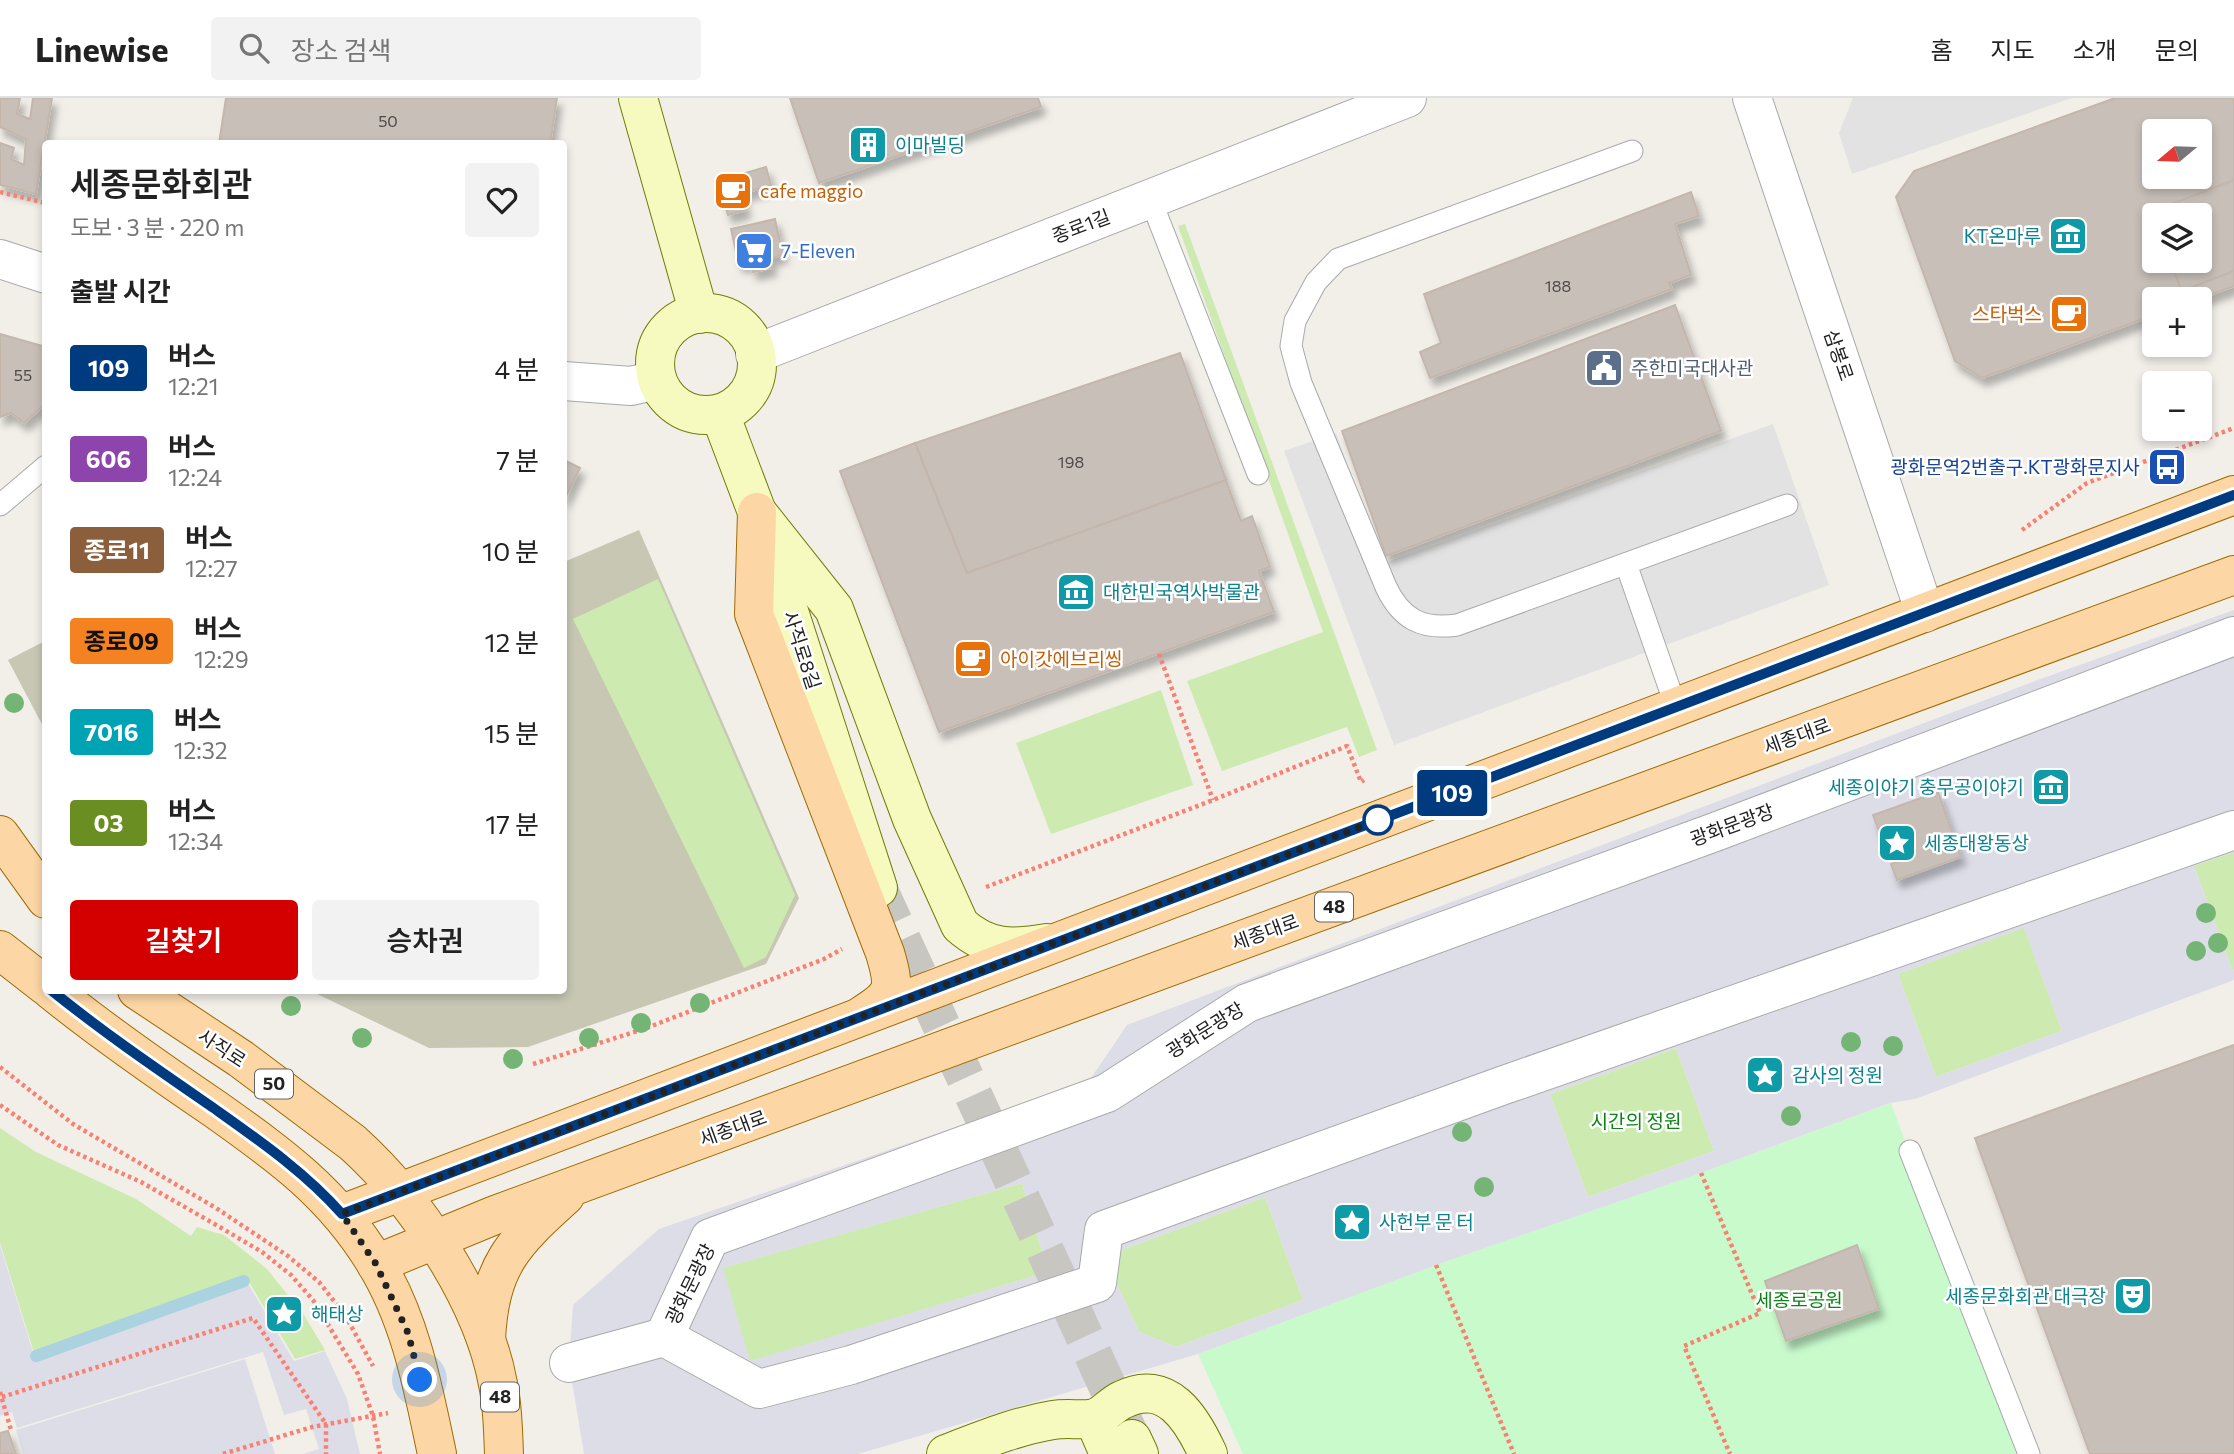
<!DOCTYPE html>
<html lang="ko">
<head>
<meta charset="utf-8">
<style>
  body { margin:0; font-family:Commissioner,"Noto Sans KR",sans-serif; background:#f2f2f2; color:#222; height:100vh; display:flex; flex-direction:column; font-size:26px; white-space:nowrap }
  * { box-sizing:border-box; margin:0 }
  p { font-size:23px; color:#767676 }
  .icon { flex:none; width:38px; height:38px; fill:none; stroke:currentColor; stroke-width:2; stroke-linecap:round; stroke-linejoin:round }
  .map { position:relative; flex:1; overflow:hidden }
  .panel { position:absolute; left:42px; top:42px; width:525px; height:854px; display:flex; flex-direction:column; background:#fff; border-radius:7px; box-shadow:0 4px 10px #0003 }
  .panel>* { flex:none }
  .badge { padding:0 14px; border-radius:5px; font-size:24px; line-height:46px }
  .needle { width:46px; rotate:251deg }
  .buttons { position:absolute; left:2142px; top:21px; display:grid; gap:14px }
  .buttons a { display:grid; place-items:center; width:70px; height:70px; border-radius:7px; background:#fff; box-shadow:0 4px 10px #0003; font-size:35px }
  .you { position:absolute; width:35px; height:35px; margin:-18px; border:5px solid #fff; border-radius:50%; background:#1a73e8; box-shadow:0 0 0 10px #1a73e833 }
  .map>.badge { position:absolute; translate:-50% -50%; box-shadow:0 0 0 4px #fff }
  h2 { padding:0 28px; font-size:26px; line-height:63px }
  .round { display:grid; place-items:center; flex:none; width:74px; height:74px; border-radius:7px; background:#f2f2f2 }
  .head { display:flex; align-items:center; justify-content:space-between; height:119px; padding:0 28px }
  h1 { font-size:33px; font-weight:600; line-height:52px }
  .primary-button { display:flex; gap:14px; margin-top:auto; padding:14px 28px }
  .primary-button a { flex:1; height:80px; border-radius:7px; background:#d40000; color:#fff; font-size:28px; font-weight:600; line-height:80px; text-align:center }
  .primary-button a+a { background:#f2f2f2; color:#222 }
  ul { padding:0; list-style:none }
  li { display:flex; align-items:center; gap:21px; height:91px; padding:0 28px }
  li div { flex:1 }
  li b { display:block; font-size:26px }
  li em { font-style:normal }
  li .badge { min-width:77px; font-weight:700; text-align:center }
  header { display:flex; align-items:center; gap:42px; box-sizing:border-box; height:98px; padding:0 35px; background:#fff; border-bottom:2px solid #e0e0e0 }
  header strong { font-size:33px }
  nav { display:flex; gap:38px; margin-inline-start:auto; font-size:24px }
  .search { width:490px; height:63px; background:#f2f2f2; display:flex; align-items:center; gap:18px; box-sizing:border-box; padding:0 24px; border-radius:7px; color:#767676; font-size:26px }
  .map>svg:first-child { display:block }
</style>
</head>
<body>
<header>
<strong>Linewise</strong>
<div class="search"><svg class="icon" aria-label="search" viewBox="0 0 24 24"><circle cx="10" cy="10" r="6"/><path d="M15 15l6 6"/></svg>장소 검색</div>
<nav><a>홈</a><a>지도</a><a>소개</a><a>문의</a></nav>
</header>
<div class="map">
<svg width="2234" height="1356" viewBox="0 0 2234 1356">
  <defs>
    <filter id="shadow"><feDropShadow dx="4.5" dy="8" stdDeviation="3.5" flood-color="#0004"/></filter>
  </defs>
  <rect width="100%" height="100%" fill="#f2efe9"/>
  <!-- construction -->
  <g fill="#c7c7b4">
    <polygon points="639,432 799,800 766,866 528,949 429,950 311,893 564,892 564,464"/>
    <polygon points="45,543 45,632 8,562"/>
  </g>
  <!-- grass -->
  <g fill="#cdebb0">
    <polygon points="1185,126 1377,652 1359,659 1347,629 1222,673 1187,583 1323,534 1178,128"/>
    <polygon points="658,481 795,797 766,859 744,870 573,521"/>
    <polygon points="1161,592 1193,687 1051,736 1016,645"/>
    <polygon points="2234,754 2234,871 2232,871 2194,768"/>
    <polygon points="2024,829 2062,933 1936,979 1898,876"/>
    <polygon points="1676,950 1714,1053 1588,1099 1550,996"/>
    <polygon points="0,1030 36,1054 136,1101 191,1138 197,1129 224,1137 267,1171 304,1217 325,1252 295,1261 246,1179 34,1255 0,1145"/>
    <polygon points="1022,1085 1048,1174 750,1264 722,1170"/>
    <polygon points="1265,1099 1303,1202 1176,1249 1139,1234 1117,1186 1116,1154"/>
  </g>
  <!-- park -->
  <polygon fill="#c8facc" points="1891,1005 2020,1356 1243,1356 1198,1256 1436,1167 1701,1075"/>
  <!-- parking -->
  <g fill="#e2e2e2">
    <polygon points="1853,0 2072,0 1852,76 1839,35"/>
    <polygon points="1773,326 1829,487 1394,647 1284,353 1336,335 1384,465"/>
  </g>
  <!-- plaza -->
  <g fill="#dddde8" fill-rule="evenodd">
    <path d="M2234 512V754L2194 768 2232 871H2234V882L1915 1001 1890 1005 1701 1075 1436 1167 1198 1256 858 1356H584L569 1265 573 1207 659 1131 1089 983 1127 927 2043 580ZM1873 717 1961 759 1897 782 1891 766 1903 762 1891 729 1879 733ZM2024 830 2062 933 1936 979 1898 876ZM1676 950 1714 1053 1588 1099 1550 996ZM1022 1085 1048 1174 750 1263 723 1170ZM1265 1099 1303 1202 1176 1249 1139 1234 1117 1186 1116 1154Z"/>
    <polygon points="0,1147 35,1261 247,1184 294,1263 325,1253 347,1301 360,1356 303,1356 319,1351 306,1311 284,1317 263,1254 17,1330 12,1314 0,1318"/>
    <polygon points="245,1261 275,1356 23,1356 16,1332"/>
  </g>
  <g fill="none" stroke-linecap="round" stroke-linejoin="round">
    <!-- stream -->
    <polyline stroke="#aad3df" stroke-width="12" points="36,1258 244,1183"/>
  </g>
  <!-- building -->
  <g fill="#c7bfb8" stroke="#c4b6ab" stroke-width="2" fill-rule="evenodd" filter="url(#shadow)">
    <polygon points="0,0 20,0 17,16 30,21 33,0 52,0 36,96 0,87 0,45 14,50 11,61 24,67 26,41 0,29"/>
    <polygon points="226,0 557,0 550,46 219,46"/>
    <polygon points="790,0 1038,0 1041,9 819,85"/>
    <path d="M2115 0H2234V188L2199 201H2154V217L1982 280 1955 263 1896 99 1914 73ZM2154 33H2200V79H2154ZM2154 117H2200V163H2154Z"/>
    <polygon points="766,69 771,87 742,96 746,112 728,117 718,83"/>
    <polygon points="2234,82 2234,173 2182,193 2170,163 2200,163 2200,117 2154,117 2154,122 2151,114"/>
    <polygon points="1691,94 1699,118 1675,126 1691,177 1669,185 1672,191 1430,280 1420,254 1441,245 1424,196"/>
    <polygon points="775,121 783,157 770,160 772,170 753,174 751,164 739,167 731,131"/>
    <polygon points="1675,207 1721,333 1386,458 1342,333"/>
    <polygon points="0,236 46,249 46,305 24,325 11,315 0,319"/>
    <polygon points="1180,255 1226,382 967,475 915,345"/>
    <polygon points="915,345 967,475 1226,382 1241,423 1252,418 1270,469 1259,473 1274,514 939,634 840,373"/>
    <polygon points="564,362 580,370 564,402"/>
    <polygon points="1938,694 1961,759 1897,782 1891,766 1903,762 1897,745 1891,729 1879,733 1873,717"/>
    <polygon points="2234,947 2234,1356 2090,1356 1975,1040"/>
    <polygon points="1857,1147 1879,1211 1786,1243 1765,1183"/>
    <polygon points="8,1333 16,1356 0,1356 0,1335"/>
  </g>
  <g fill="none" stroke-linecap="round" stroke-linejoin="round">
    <!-- secondary-tunnel -->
    <polyline stroke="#c8c6c1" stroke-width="38" stroke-dasharray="38 19" stroke-linecap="butt" points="878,790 1129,1335"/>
    <defs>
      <g id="lane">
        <path d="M1632 53 1338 161 1316 184 1295 223 1291 248 1301 285 1386 489C1401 521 1422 532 1457 527L1787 407"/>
        <polyline points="1150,100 1258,376"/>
        <polyline points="0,407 46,368"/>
        <polyline points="1626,466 1676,609"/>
        <polyline points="1910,1053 2029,1356"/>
      </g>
      <g id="street">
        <polyline points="1752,0 1925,515"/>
        <polyline points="0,161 46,176"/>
        <polyline points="755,256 1407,0"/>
        <polyline points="564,283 631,288 657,282"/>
        <polyline points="2234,538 1715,734 1247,905 1107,995 710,1140 664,1239 759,1291 851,1267 1097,1185 1104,1132 1504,987 2234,732"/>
        <polyline points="569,1265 664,1239"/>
      </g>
      <g id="secondary">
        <polyline points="638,0 699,216"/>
        <circle cx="706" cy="266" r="51"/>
        <polyline points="720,316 757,414 878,790"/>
        <path d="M757 414 834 511 912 721 960 827C988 852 1012 851 1047 845"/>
        <polyline points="1094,1321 1109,1356"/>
        <polyline points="1132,1341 1139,1356"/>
        <path d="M946 1356C980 1343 1016 1328 1053 1322 1065 1320 1078 1322 1090 1321 1102 1320 1111 1307 1122 1302 1167 1279 1192 1321 1208 1356"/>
      </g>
      <g id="primary">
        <path d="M757 414 754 516 885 855C896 892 894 897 861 918"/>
        <polyline points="0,737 46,801"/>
        <polyline points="0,852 46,888"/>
        <path d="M51 892C104 935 159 973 215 1011 280 1057 333 1095 375 1164 411 1222 423 1290 437 1356"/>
        <path d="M137 892 241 961 353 1045C416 1102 483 1202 498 1286 503 1309 503 1333 504 1356"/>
        <polyline points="342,1116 2234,397"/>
        <polyline points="376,1166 495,1117 2234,477"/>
        <path d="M486 1241C490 1167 513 1145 565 1098"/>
      </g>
    </defs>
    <!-- lane casing -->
    <use href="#lane" stroke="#a9a9a9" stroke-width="23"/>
    <!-- street casing -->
    <use href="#street" stroke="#a9a9a9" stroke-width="40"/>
    <!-- secondary casing -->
    <use href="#secondary" stroke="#707d05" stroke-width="40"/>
    <!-- primary casing -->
    <use href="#primary" stroke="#a06b00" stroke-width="40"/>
    <!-- path -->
    <g stroke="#fa8072" stroke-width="4.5" stroke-dasharray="3.5 3.5" stroke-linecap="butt">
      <polyline points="0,94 46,105"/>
      <polyline points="2022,432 2087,385 2234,330"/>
      <polyline points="1159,556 1213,702"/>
      <polyline points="986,789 1213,702 1347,648 1361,684 1364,682"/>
      <polyline points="533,966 644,931 824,861 842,851"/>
      <polyline points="0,969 73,1026 216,1110 288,1158 319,1184 345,1217 373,1268"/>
      <polyline points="0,1007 58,1047 141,1084 218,1128 262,1154 291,1177 313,1202 358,1276 373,1318 380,1356"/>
      <polyline points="1701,1075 1760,1215 1684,1248 1730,1356"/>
      <polyline points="1436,1167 1514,1356"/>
      <polyline points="0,1294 11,1332"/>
      <polyline points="2,1299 253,1220 326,1326 326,1356"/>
      <polyline points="223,1356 312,1329 388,1315"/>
    </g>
    <!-- lane -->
    <use href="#lane" stroke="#fff" stroke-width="21"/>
    <!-- street -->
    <use href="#street" stroke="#fff" stroke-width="38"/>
    <!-- secondary -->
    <use href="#secondary" stroke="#f7fabf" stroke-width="38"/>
    <!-- primary -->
    <use href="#primary" stroke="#fcd6a4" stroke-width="38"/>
  </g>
  <!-- trees -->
  <g fill="#74b475">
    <circle cx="14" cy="605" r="10"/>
    <circle cx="2206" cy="815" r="10"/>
    <circle cx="2218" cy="845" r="10"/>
    <circle cx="2196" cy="853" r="10"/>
    <circle cx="700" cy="905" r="10"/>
    <circle cx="291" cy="908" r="10"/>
    <circle cx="641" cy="925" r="10"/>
    <circle cx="362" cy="940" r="10"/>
    <circle cx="589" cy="940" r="10"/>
    <circle cx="1851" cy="944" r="10"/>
    <circle cx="1893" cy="948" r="10"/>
    <circle cx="513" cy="961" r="10"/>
    <circle cx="1791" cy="1018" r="10"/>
    <circle cx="1462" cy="1034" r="10"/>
    <circle cx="1484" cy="1089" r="10"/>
  </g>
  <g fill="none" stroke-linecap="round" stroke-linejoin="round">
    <defs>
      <path id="line" d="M51 892C104 935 160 973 215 1011 260 1043 306 1075 342 1116L2234 397"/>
    </defs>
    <!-- line casing -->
    <use href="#line" stroke="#fff" stroke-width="16"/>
    <!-- line -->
    <use href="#line" stroke="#003b80" stroke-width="10"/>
    <!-- walk -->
    <polyline stroke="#222" stroke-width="7" stroke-dasharray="0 12.6" points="420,1282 408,1235 376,1166 342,1116 1378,722"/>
  </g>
  <!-- icons -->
  <defs>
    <symbol id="building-square" viewBox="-11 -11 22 22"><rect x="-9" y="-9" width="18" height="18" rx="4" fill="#0f9aa8" stroke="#fff"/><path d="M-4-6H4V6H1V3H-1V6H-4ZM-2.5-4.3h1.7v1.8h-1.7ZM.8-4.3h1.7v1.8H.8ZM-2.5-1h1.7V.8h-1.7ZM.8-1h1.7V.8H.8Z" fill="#fff"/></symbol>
    <symbol id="cafe-square" viewBox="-11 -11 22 22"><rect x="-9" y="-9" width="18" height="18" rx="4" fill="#e8710a" stroke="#fff"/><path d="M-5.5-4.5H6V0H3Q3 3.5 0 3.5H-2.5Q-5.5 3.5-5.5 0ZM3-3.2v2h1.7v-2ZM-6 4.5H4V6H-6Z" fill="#fff"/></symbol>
    <symbol id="museum-square" viewBox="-11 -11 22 22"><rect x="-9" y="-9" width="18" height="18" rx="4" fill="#0f9aa8" stroke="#fff"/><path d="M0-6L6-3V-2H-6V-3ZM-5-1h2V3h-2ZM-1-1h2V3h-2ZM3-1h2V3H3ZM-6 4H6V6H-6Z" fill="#fff"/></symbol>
    <symbol id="supermarket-square" viewBox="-11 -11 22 22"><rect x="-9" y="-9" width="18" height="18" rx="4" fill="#3f7fe0" stroke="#fff"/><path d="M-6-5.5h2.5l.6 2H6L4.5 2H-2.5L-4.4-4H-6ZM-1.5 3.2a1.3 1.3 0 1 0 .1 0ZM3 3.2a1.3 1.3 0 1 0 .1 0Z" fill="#fff"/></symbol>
    <symbol id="civic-square" viewBox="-11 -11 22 22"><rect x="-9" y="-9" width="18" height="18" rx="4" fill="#5c6f8a" stroke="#fff"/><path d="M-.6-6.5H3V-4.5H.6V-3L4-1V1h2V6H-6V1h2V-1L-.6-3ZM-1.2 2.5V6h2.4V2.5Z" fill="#fff"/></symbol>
    <symbol id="bus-square" viewBox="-11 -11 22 22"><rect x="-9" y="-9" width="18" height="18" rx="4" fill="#1a4fb4" stroke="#fff"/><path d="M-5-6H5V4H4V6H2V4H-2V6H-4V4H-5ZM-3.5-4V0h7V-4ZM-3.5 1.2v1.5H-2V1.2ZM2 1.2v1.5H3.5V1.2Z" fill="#fff"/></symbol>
    <symbol id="sight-square" viewBox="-11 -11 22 22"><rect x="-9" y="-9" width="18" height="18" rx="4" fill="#0f9aa8" stroke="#fff"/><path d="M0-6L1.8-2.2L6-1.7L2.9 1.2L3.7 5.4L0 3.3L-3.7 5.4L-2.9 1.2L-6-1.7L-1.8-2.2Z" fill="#fff"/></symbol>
    <symbol id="theatre-square" viewBox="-11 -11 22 22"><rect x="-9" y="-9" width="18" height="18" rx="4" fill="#0f9aa8" stroke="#fff"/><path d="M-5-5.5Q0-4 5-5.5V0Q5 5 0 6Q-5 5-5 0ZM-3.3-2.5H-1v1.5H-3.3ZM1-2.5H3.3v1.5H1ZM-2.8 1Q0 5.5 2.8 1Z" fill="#fff"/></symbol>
  </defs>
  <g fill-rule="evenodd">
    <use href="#building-square" x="846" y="25" width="44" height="44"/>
    <use href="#cafe-square" x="711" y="71" width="44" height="44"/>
    <use href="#museum-square" x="2046" y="116" width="44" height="44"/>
    <use href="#supermarket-square" x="732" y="131" width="44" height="44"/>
    <use href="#cafe-square" x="2047" y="194" width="44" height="44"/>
    <use href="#civic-square" x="1582" y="248" width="44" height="44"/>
    <use href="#bus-square" x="2145" y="347" width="44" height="44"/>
    <use href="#museum-square" x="1054" y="472" width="44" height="44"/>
    <use href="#cafe-square" x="951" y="539" width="44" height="44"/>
    <use href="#museum-square" x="2029" y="667" width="44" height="44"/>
    <use href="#sight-square" x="1875" y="723" width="44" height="44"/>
    <use href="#sight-square" x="1743" y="955" width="44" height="44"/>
    <use href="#sight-square" x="1330" y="1102" width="44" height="44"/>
    <use href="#theatre-square" x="2111" y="1176" width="44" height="44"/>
    <use href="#sight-square" x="262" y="1194" width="44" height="44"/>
  </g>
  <!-- markers -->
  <circle fill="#fff" stroke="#003b80" stroke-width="3.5" cx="1378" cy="722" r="14"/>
  <g text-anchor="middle" stroke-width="5" stroke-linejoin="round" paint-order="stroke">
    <!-- number labels -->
    <g font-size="16" fill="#4b4948">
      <text x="388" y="29">50</text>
      <text x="1558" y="194">188</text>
      <text x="23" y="283">55</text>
      <text x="1071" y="370">198</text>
    </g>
    <!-- shield labels -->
    <g fill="#fff" stroke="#646464" stroke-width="2">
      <rect x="1315" y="794.5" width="38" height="29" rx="5"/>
      <rect x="255" y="971.5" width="38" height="29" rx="5"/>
      <rect x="481" y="1284.5" width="38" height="29" rx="5"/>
    </g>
    <g font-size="18" font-weight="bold" fill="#222">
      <text x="1334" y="815">48</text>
      <text x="274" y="992">50</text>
      <text x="500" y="1305">48</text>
    </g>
    <!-- culture labels -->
    <g font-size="19" fill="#0d838f" stroke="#fff" text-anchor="start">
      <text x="895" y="54">이마빌딩</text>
      <text x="2041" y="145" text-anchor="end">KT온마루</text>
      <text x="1103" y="501">대한민국역사박물관</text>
      <text x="2024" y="696" text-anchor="end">세종이야기 충무공이야기</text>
      <text x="1924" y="752">세종대왕동상</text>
      <text x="1792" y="984">감사의 정원</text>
      <text x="1379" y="1131">사헌부 문 터</text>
      <text x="2106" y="1205" text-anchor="end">세종문화회관 대극장</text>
      <text x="311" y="1223">해태상</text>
    </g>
    <!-- food labels -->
    <g font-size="19" fill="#c56008" stroke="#fff" text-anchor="start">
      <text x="760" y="100">cafe maggio</text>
      <text x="2042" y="223" text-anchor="end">스타벅스</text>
      <text x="1000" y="568">아이갓에브리씽</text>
    </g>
    <!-- street labels -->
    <g font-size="19" fill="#222" stroke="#fff">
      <text transform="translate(1081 128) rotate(-21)" y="7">종로1길</text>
      <text transform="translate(1839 257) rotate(71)" y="7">삼봉로</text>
      <text transform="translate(802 552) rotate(72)" y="7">사직로8길</text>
      <text transform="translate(1797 638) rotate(-20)" y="7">세종대로</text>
      <text transform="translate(1732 727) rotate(-20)" y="7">광화문광장</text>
      <text transform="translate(1265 834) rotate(-20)" y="7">세종대로</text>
      <text transform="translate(1205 932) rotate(-32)" y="7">광화문광장</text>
      <text transform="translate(222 950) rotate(33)" y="7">사직로</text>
      <text transform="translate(733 1030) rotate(-20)" y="7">세종대로</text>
      <text transform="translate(690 1186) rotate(-64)" y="7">광화문광장</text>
    </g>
    <!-- shop labels -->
    <g font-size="19" fill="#366cbe" stroke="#fff" text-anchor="start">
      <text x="781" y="160">7-Eleven</text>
    </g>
    <!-- service labels -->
    <g font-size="19" fill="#4e5e75" stroke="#fff" text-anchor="start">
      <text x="1631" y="277">주한미국대사관</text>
    </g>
    <!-- transit labels -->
    <g font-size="19" fill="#164399" stroke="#fff" text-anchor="end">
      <text x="2140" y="376">광화문역2번출구.KT광화문지사</text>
    </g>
    <!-- park labels -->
    <g font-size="19" fill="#0c8416" stroke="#fff">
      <text x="1636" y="1030">시간의 정원</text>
      <text x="1799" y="1209">세종로공원</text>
    </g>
  </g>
</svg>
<div class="buttons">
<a><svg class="needle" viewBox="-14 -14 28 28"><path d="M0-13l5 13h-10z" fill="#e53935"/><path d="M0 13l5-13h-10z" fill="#767676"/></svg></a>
<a><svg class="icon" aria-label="layers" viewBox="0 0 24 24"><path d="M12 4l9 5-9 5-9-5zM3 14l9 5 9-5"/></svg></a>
<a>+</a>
<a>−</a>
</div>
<div class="you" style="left:420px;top:1282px"></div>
<b class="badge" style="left:1452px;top:695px;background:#003b80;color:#fff">109</b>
<section class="panel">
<div class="head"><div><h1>세종문화회관</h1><p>도보 · 3 분 · 220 m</p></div><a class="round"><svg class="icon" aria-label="heart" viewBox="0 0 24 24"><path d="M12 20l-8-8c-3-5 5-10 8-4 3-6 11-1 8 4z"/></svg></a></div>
<h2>출발 시간</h2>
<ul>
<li><span class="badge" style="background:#003b80;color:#fff">109</span><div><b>버스</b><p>12:21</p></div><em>4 분</em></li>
<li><span class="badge" style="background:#8e44ad;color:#fff">606</span><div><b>버스</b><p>12:24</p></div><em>7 분</em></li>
<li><span class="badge" style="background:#8b5e3c;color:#fff">종로11</span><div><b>버스</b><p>12:27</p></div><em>10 분</em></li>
<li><span class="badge" style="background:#f58220;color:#111">종로09</span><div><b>버스</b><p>12:29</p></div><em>12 분</em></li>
<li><span class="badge" style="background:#00a3b4;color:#fff">7016</span><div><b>버스</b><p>12:32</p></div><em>15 분</em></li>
<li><span class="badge" style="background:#6b8e23;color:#fff">03</span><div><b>버스</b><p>12:34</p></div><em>17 분</em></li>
</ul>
<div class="primary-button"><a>길찾기</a><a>승차권</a></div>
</section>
</div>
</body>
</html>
